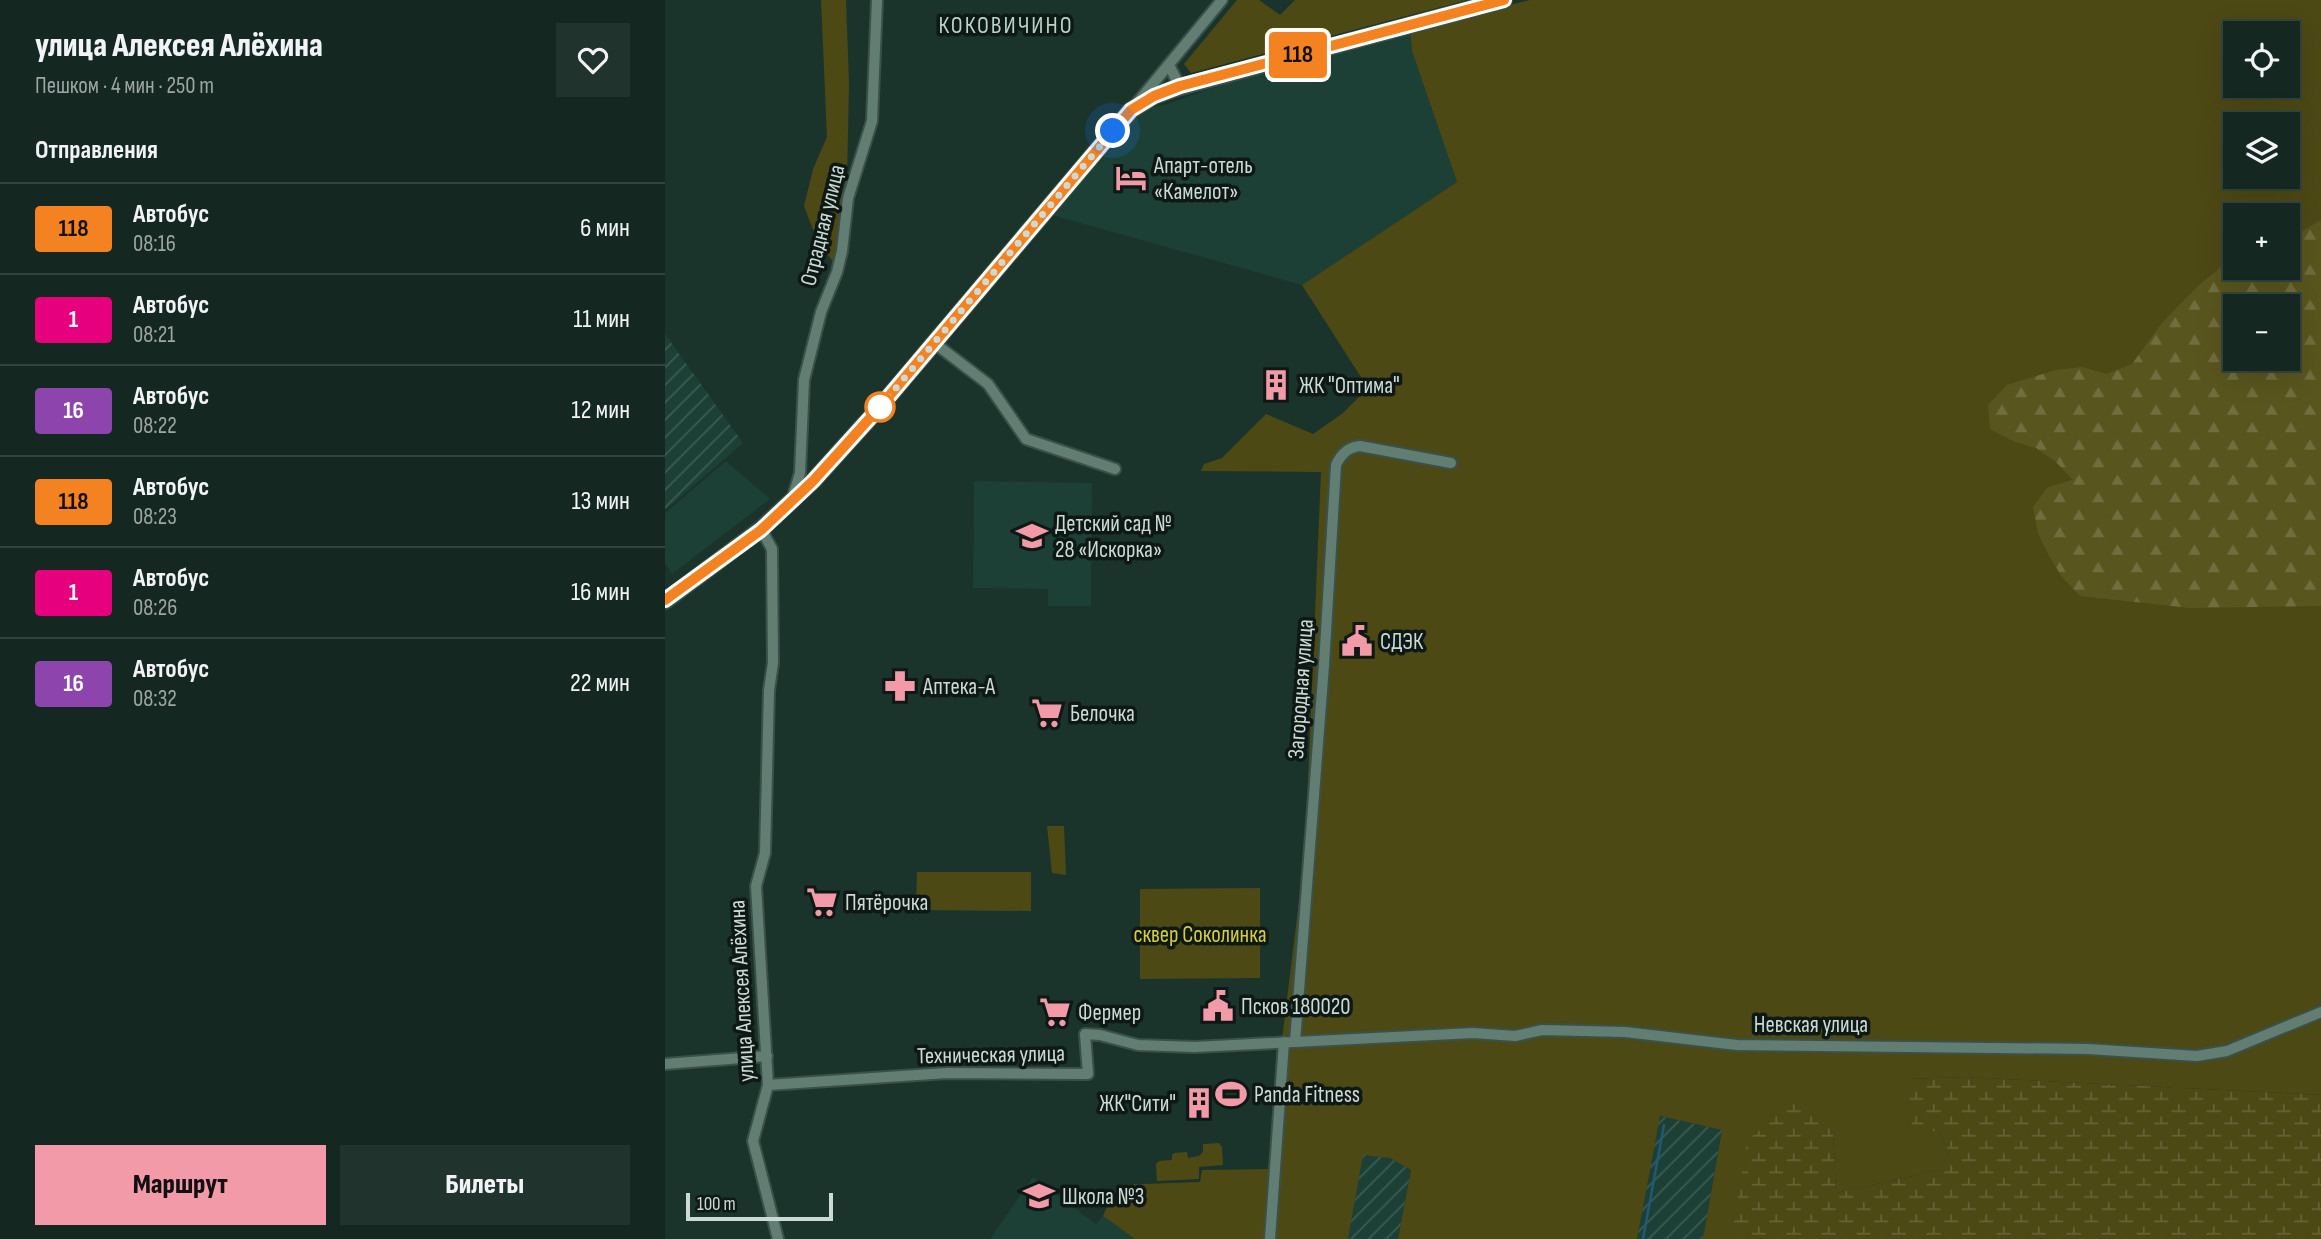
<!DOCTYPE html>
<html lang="ru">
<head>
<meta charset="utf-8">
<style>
  body { margin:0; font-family:"Sofia Sans Condensed",sans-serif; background:#21332d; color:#f1f3f6; height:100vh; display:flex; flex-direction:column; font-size:26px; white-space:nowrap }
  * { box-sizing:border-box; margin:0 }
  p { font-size:23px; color:#9da5a5 }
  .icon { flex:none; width:38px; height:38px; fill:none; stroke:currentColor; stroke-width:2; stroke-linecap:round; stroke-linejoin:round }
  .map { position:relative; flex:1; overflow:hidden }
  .side { display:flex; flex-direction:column; background:#142720; width:665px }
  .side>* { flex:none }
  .badge { padding:0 14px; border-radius:5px; font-size:24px; line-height:46px }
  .buttons { position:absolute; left:1558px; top:21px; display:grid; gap:14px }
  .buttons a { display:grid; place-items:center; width:77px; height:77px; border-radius:0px; background:#142720; box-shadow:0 7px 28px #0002,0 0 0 2px #33443e; font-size:35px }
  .scale { position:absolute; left:21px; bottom:18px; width:147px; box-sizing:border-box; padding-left:7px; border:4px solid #cbdad4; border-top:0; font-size:19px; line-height:24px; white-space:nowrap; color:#cbdad4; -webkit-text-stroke:5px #0e1915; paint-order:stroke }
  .you { position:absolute; width:35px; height:35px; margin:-18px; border:5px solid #fff; border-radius:50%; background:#1a73e8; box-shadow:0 0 0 10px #1a73e833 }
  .map>.badge { position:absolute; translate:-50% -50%; box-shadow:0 0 0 4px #fff }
  h2 { padding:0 35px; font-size:26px; line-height:63px }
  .round { display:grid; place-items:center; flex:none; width:74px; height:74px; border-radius:0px; background:#21332d }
  .headline { display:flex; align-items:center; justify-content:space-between; height:119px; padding:0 35px }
  h1 { font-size:33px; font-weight:800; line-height:52px }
  .primary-button { display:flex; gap:14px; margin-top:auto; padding:14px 35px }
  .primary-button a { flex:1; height:80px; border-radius:0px; background:#f39aa9; color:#111; font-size:28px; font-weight:800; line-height:80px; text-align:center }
  .primary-button a+a { background:#21332d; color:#f1f3f6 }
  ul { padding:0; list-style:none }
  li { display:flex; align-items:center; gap:21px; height:91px; padding:0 35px; border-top:2px solid #33443e }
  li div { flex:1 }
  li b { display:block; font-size:26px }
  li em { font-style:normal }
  li .badge { min-width:77px; font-weight:700; text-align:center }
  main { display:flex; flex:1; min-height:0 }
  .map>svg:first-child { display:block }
</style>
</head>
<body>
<main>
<section class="side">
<div class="headline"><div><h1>улица Алексея Алёхина</h1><p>Пешком · 4 мин · 250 m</p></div><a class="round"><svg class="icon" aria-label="heart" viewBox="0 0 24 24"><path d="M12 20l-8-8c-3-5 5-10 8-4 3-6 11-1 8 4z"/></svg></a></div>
<h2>Отправления</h2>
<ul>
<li><span class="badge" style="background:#f58220;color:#111">118</span><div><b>Автобус</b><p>08:16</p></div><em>6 мин</em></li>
<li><span class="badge" style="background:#e6007e;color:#fff">1</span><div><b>Автобус</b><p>08:21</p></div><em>11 мин</em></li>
<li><span class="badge" style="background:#8e44ad;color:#fff">16</span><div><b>Автобус</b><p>08:22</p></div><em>12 мин</em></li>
<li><span class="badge" style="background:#f58220;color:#111">118</span><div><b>Автобус</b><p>08:23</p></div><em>13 мин</em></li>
<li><span class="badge" style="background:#e6007e;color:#fff">1</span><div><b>Автобус</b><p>08:26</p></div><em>16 мин</em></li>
<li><span class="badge" style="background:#8e44ad;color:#fff">16</span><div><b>Автобус</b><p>08:32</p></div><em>22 мин</em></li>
</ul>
<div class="primary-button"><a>Маршрут</a><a>Билеты</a></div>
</section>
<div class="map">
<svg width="1656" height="1239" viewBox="0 0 1656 1239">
  <defs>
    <pattern id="industrial-furrows" width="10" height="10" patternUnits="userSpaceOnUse" patternTransform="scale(1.75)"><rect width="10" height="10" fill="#1c4035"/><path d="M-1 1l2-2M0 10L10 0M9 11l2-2" fill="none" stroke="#3c5b51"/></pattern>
    <pattern id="forest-firs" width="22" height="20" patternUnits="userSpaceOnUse" patternTransform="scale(1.75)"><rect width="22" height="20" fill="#59551e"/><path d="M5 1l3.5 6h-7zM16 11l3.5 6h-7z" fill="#706d3e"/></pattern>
    <pattern id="wetland-marsh" width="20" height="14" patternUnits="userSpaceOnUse" patternTransform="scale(1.75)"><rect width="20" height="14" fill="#4d4915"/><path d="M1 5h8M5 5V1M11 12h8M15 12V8" fill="none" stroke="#656336"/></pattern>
  </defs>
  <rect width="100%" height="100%" fill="#1a342b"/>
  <!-- built -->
  <g fill="#1c4035">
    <polygon points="745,30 747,51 792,182 637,285 387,215 476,110 502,104 628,60"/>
    <polygon points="61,461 105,499 7,574 0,563 0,513"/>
    <polygon points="309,481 427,483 426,606 383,606 383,589 308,588"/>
    <polygon points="368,1177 431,1224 438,1216 470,1239 325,1239"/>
  </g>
  <!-- industrial -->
  <g fill="url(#industrial-furrows)">
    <polygon points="0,334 78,443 0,510"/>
    <polygon points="994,1116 1057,1130 1038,1239 972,1239"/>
    <polygon points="698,1154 725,1158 746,1170 733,1239 683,1239"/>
  </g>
  <!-- green -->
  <g fill="#4d4915" fill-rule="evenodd">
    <polygon points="156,0 181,0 184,83 182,179 169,263 152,240 139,206 148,169 162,137"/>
    <polygon points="572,0 594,0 615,15 630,0 802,0 526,73 519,64"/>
    <path d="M865 0H1656V1095L1299 1077 1243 1079 1275 1133 1284 1153 1274 1170 1171 1193 1168 1130 1088 1239H1038L1057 1130 995 1116 972 1239H733L746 1170 725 1158 698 1155 683 1239H470L438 1216 452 1185 535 1182 537 1170 605 1169 616 1048 640 852 656 472 536 471 539 464 557 458 601 414 648 434 678 413 703 388 637 285 792 182 747 51 745 30ZM1570 33H1622V86H1570ZM1570 124H1622V177H1570ZM1570 215H1622V268H1570ZM1570 306H1622V359H1570Z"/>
    <polygon points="382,826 399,826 401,875 387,873"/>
    <polygon points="252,872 366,872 366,911 251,910"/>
    <polygon points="595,888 595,978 475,979 475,889"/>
    <polygon points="554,1143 557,1147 558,1165 534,1167 534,1179 492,1181 491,1164 494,1161 507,1160 507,1155 509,1153 522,1152 523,1158 534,1156 538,1152 538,1144"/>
  </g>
  <!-- forest -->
  <path fill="url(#forest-firs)" fill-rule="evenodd" d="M1656 220V606L1525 608 1415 596 1397 577 1384 556 1373 533 1368 507 1383 487 1408 480 1391 462 1371 448 1348 441 1325 429 1323 405 1342 385 1391 370 1417 367 1442 374 1467 364 1497 323 1532 287 1558 265 1570 261V268H1622V240ZM1570 306H1622V359H1570Z"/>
  <!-- wetland -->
  <polygon fill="url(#wetland-marsh)" points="1299,1077 1656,1095 1656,1239 1066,1239 1082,1140 1109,1119 1120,1096 1168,1130 1171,1193 1274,1170 1284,1153 1275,1133 1247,1126 1243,1079"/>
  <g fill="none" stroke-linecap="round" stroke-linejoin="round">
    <!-- stream -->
    <polyline stroke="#1f5976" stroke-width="2.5" points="978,1239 999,1125"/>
    <defs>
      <g id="street">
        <polyline points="504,65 515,87"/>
        <polyline points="472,103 557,0"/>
        <polyline points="268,342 323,384 361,439 450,469"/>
        <polyline points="127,500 135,473 139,380 156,312 172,272 177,251 183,198 207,121 212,0"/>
        <polyline points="96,529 107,549 108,663 104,690 100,853 91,886 103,1085 88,1141 113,1239"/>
        <path d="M630 1042 659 665 671 465C676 454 683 447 695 446L786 463"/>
        <polyline points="0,1064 102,1056"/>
        <polyline points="103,1085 282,1073 423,1074 420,1034 435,1035 473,1045 530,1047 808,1033 850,1036 877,1030 960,1032 1072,1045 1423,1049 1532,1056 1562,1051 1656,1012"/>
        <polyline points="605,1239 619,1042"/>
      </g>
      <polyline id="secondary" points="0,601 96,529 148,481 214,408 466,110 489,96 515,87 839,0"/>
    </defs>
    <!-- street casing -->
    <use href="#street" stroke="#3a514a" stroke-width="14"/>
    <!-- secondary casing -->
    <use href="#secondary" stroke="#3a514a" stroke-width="18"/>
    <!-- street -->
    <use href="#street" stroke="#627e73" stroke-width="10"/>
    <!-- secondary -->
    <use href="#secondary" stroke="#4c8e8a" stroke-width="14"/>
  </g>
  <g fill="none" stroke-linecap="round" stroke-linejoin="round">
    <defs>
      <polyline id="line" points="0,600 96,530 148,481 214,408 466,110 489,96 515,86 839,0"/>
    </defs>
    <!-- line casing -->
    <use href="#line" stroke="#fff" stroke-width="16"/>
    <!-- line -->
    <use href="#line" stroke="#f58220" stroke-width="10"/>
    <!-- walk -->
    <polyline stroke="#cbdad4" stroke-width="7" stroke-dasharray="0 12.6" points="215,407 448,131"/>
  </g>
  <!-- icons -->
  <defs>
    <symbol id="hotel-bare" viewBox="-9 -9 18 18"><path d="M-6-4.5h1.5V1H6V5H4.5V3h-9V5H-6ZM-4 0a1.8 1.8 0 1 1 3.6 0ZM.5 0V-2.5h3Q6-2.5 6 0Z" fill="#f39aa9" stroke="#0e1915" stroke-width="2.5" paint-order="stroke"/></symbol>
    <symbol id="building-bare" viewBox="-9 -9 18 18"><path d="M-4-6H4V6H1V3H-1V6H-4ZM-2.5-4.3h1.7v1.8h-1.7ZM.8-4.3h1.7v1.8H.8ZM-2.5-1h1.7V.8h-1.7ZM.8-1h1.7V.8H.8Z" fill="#f39aa9" stroke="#0e1915" stroke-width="2.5" paint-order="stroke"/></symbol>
    <symbol id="school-bare" viewBox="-9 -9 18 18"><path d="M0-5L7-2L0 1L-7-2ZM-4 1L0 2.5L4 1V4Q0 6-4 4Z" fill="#f39aa9" stroke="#0e1915" stroke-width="2.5" paint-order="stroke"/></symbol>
    <symbol id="civic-bare" viewBox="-9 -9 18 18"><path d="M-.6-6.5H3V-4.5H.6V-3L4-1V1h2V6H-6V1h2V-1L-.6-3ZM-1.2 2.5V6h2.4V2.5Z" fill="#f39aa9" stroke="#0e1915" stroke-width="2.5" paint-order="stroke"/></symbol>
    <symbol id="pharmacy-bare" viewBox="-9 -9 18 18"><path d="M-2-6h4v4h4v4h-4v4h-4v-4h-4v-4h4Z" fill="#f39aa9" stroke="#0e1915" stroke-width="2.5" paint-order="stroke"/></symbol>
    <symbol id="supermarket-bare" viewBox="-9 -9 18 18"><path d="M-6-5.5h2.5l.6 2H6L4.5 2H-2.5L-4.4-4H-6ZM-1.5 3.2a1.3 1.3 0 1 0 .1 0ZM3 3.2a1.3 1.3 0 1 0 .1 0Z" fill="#f39aa9" stroke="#0e1915" stroke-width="2.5" paint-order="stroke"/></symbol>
    <symbol id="stadium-bare" viewBox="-9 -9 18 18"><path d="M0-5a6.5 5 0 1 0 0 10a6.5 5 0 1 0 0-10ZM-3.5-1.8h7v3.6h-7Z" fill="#f39aa9" stroke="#0e1915" stroke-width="2.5" paint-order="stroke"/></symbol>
  </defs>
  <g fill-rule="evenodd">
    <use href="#hotel-bare" x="444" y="156" width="44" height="44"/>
    <use href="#building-bare" x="589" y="363" width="44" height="44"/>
    <use href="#school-bare" x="345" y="514" width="44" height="44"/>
    <use href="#civic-bare" x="670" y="619" width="44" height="44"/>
    <use href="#pharmacy-bare" x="213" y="664" width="44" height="44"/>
    <use href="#supermarket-bare" x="360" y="691" width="44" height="44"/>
    <use href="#supermarket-bare" x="135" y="880" width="44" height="44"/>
    <use href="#civic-bare" x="531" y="984" width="44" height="44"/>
    <use href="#supermarket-bare" x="368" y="990" width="44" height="44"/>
    <use href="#stadium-bare" x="544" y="1072" width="44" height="44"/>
    <use href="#building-bare" x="512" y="1081" width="44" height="44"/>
    <use href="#school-bare" x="352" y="1174" width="44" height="44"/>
  </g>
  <!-- markers -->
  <circle fill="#fff" stroke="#f58220" stroke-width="3.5" cx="215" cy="407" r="14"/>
  <g text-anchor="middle" stroke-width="7" stroke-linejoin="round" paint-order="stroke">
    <!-- poi labels -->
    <g font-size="23" fill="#cbdad4" stroke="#0e1915" text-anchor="start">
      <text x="489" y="173">Апарт-отель<tspan x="489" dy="26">«Камелот»</tspan></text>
      <text x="634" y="393">ЖК "Оптима"</text>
      <text x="390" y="531">Детский сад №<tspan x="390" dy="26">28 «Искорка»</tspan></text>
      <text x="715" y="649">СДЭК</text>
      <text x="258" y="694">Аптека-А</text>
      <text x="405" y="721">Белочка</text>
      <text x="180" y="910">Пятёрочка</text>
      <text x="576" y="1014">Псков 180020</text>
      <text x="413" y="1020">Фермер</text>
      <text x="589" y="1102">Panda Fitness</text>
      <text x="511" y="1111" text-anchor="end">ЖК"Сити"</text>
      <text x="397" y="1204">Школа №3</text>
    </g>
    <!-- street labels -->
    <g font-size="23" fill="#cbdad4" stroke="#0e1915">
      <text transform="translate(157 225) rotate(-76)" y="8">Отрадная улица</text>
      <text transform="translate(635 689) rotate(-86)" y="8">Загородная улица</text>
      <text transform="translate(76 991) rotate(-93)" y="8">улица Алексея Алёхина</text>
      <text x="1146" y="1032">Невская улица</text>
      <text transform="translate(326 1054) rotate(-1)" y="8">Техническая улица</text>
    </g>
    <!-- park labels -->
    <g font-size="23" fill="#d6cc3e" stroke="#0e1915">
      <text x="535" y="942">сквер Соколинка</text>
    </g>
    <!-- neighbourhood labels -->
    <g font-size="24" letter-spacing="2" fill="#b6d5c9" stroke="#0e1915">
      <text x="341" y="33">КОКОВИЧИНО</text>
    </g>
  </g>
</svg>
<div class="buttons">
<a><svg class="icon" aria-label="locate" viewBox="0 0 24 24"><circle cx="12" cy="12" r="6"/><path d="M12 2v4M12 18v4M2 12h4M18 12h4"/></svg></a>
<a><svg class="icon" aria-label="layers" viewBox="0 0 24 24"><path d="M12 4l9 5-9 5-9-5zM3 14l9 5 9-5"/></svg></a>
<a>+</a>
<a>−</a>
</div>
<div class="scale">100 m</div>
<div class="you" style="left:448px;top:131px"></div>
<b class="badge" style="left:633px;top:55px;background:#f58220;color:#111">118</b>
</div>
</main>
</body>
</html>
